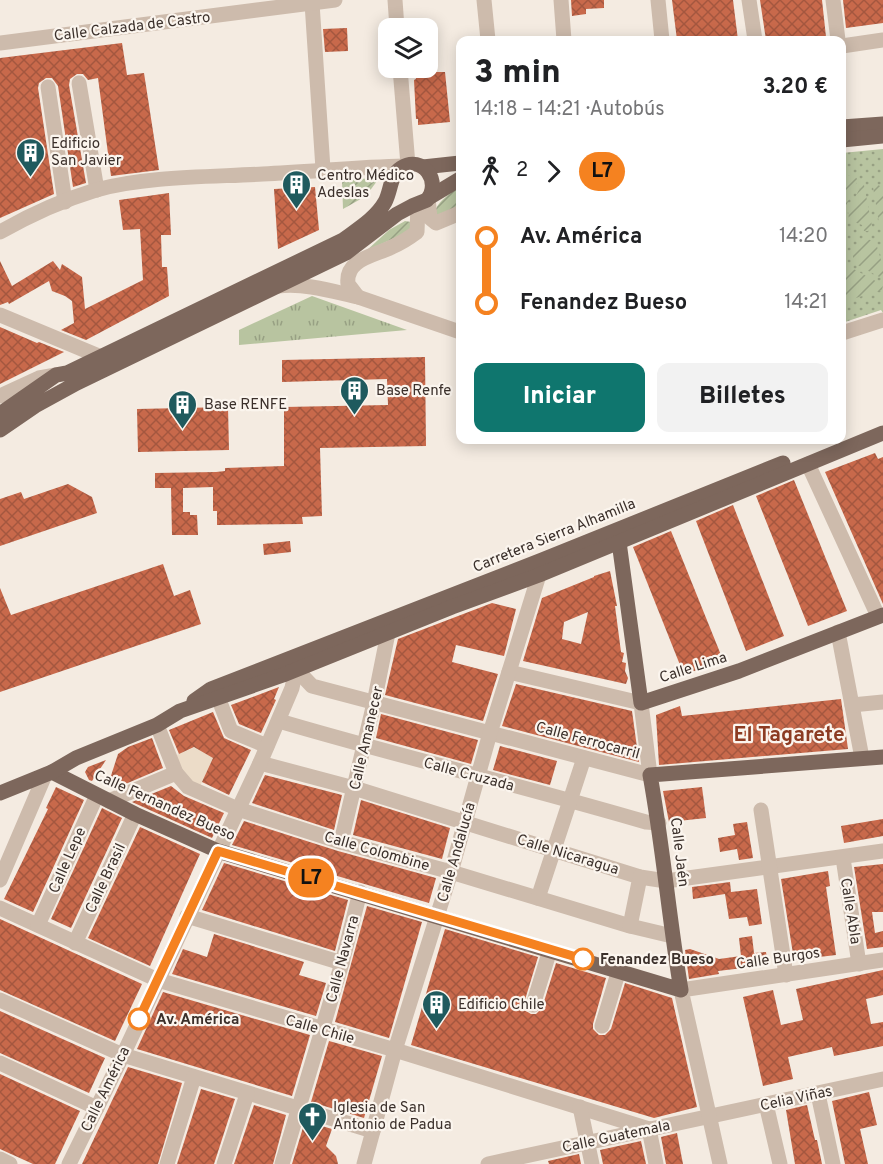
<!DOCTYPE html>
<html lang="es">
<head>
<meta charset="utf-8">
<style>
  body { margin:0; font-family:Overpass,sans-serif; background:#f2f2f2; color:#202124; height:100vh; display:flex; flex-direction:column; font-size:22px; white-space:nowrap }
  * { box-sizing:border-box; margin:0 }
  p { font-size:20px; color:#757577 }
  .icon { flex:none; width:33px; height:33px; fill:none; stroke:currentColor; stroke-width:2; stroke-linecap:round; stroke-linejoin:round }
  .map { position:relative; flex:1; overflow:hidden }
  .drawer { position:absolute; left:456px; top:36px; width:390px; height:408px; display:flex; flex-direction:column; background:#fff; border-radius:12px; box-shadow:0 3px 15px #0003 }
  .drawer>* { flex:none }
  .badge { padding:0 12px; border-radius:20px; font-size:21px; line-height:39px }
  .controls { position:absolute; left:378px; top:18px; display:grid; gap:12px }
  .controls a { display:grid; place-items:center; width:60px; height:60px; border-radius:12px; background:#fff; box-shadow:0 3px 15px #0003; font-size:30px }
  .map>.badge { position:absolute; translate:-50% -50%; box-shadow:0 0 0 3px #fff }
  .legs { display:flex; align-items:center; gap:9px; height:66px; padding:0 18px; font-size:20px }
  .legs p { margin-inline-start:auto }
  .overview { display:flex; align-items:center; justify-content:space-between; height:102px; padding:0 18px }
  h1 { font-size:33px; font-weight:800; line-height:45px }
  .primary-button { display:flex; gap:12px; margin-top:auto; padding:12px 18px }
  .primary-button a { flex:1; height:69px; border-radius:12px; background:#0f766e; color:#fff; font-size:24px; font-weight:800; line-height:69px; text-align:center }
  .primary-button a+a { background:#f2f2f2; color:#202124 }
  ul { padding:0 18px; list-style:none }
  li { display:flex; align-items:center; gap:21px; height:66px; font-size:22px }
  li i { display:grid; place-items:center; width:9px; height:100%; margin:0 8px; background:currentColor }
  li i::after { content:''; width:15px; height:15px; margin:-8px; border:4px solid; border-radius:50%; background:#fff }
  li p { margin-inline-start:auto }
  li:first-child i { background:linear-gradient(#0000 50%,currentColor 0) }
  li:last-child i { background:linear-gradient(currentColor 50%,#0000 0) }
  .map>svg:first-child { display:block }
</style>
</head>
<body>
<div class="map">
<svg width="883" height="1164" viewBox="0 0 883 1164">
  <defs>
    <pattern id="grass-tufts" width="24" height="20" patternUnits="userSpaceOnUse" patternTransform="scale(1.5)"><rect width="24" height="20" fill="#b8c4a0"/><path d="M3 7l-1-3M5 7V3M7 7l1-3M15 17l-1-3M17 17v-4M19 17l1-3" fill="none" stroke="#97a083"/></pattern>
    <pattern id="park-dots" width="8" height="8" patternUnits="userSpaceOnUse" patternTransform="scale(1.5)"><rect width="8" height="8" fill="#b8c4a0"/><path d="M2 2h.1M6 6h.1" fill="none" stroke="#97a083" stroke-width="1.8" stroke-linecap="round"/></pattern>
    <pattern id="garden-furrows" width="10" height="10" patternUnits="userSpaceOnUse" patternTransform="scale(1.5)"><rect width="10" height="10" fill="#b8c4a0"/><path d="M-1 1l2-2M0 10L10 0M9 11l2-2" fill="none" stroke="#97a083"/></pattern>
    <pattern id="building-cross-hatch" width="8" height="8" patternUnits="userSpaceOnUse" patternTransform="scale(1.5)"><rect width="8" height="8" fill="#c8694b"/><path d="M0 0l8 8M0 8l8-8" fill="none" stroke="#a4573f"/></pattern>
  </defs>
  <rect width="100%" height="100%" fill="#f4ebe1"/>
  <!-- grass -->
  <polygon fill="url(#grass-tufts)" points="312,296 407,330 239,345 239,330"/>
  <!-- park -->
  <polygon fill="url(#park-dots)" points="883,149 883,313 881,310 842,323 842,153"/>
  <!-- garden -->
  <g fill="url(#garden-furrows)">
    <polygon points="854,175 858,180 846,206 842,206 842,177"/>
    <polygon points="371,178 377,181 366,196 343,209 342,181"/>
    <polygon points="872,181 883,188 883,223 879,223"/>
    <polygon points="862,184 864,185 872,226 868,231 864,231 862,225 849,220 848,211"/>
    <path d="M460 187V208L438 218 435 210C441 199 450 193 460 187Z"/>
    <polygon points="405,221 411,222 412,230 366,251 389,230"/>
    <polygon points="866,238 876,243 883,267 883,279 854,263 852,250 859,248"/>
    <polygon points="848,266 883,285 882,290 846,301 843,267"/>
  </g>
  <!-- plaza -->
  <polygon fill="#ecdcc8" points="217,738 213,758 198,791 169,758"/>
  <!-- building -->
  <g fill="url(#building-cross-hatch)" fill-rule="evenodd">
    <polygon points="571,0 604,0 604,8 586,9 586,14 572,16"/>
    <polygon points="672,0 733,0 738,40 677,40"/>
    <polygon points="760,0 822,0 826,37 802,40 766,40"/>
    <polygon points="843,0 883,0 883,23 846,28"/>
    <polygon points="347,28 348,51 325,52 323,29"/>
    <polygon points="122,43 127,75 144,73 159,170 111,176 98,78 88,80 83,74 77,74 70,79 69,85 86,183 73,187 58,86 52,78 46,78 39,83 38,88 54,194 0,218 0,58"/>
    <polygon points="415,72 445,72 450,122 418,125 418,119 416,119 414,80 416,79"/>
    <polygon points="315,187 319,230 278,249 274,189"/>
    <polygon points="169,193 171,235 161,235 162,267 167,267 169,296 86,340 61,330 74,323 72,301 65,296 52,291 49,281 9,304 8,302 0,305 0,261 12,286 53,261 60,270 62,264 82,277 85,309 143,280 140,229 123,230 119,200"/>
    <polygon points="0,327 37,343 39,342 64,352 0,384"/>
    <polygon points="425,357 426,446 320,448 322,516 302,517 303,524 217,525 217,511 213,511 213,487 183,488 183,512 190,512 190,515 197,515 198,535 172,535 171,488 155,488 155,473 216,472 225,471 225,468 284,466 284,407 388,405 387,379 282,382 282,360"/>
    <polygon points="228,407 229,450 138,452 137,409"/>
    <polygon points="875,453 878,459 883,457 883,604 825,472"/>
    <polygon points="794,480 847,611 808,626 756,496"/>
    <polygon points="68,484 92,497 97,513 0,546 0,499 21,492 24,499"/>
    <polygon points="733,505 784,636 746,651 696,521"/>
    <polygon points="671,531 723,660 684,675 633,547"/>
    <polygon points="290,541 291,552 264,555 263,544"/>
    <polygon points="163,564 174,596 190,590 201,624 0,692 0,588 11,615"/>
    <path d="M610 571 617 606H615L621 652 624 653 622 662 626 663 625 671 628 678 626 684 523 661 542 598 594 577V576ZM588 612 581 644 562 639 564 622Z"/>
    <polygon points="492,603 516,609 504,656 456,645 452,662 498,674 483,721 385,695 398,639"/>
    <polygon points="516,684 632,711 639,762 502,726"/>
    <polygon points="279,687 274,699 276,700 261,733 239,724 231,705"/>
    <polygon points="841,699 848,749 659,765 656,715 680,706 682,716"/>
    <polygon points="213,712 224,738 251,750 229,795 202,782 213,758 194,747 179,754 169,730"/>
    <polygon points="381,714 478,740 471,764 376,738"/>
    <polygon points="152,738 163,768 116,788 108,785 118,754 128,747"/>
    <polygon points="500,746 557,761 550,785 493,770"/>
    <polygon points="106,760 92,781 89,780 85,772 88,767"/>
    <polygon points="265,775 342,795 334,830 252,803"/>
    <polygon points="171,786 184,796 224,813 212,838 132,802"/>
    <polygon points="56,787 84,800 33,912 4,899 48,809 46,808"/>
    <polygon points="702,787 706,818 669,822 663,791"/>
    <polygon points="361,800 450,828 442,859 353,835"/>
    <polygon points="102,808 122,818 71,928 51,919"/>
    <polygon points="883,819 883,836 844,843 841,826"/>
    <polygon points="244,821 338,851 436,878 429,903 232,845"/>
    <polygon points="747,822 753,858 739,860 737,849 720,852 718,838 735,835 733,824"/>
    <polygon points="140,827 200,854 150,966 88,938"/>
    <polygon points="224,863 348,900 335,951 202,910"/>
    <polygon points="883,864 883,912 872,912 875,933 883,931 883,947 867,949 854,867"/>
    <polygon points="828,871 830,886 826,887 836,955 794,960 781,879"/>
    <polygon points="730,882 731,892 757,889 762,924 749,926 747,917 729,919 725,894 693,899 692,887"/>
    <polygon points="367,906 422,922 389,1038 335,1022"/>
    <polygon points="0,919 142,984 115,1041 0,990"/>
    <polygon points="445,929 538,957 524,1003 526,1011 531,1014 536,1014 542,1008 556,963 606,978 593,1024 593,1029 599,1035 605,1035 611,1029 625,983 672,998 697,1107 654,1118 411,1045"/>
    <polygon points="214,934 304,962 299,975 326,983 316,1016 172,974 183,949 207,957"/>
    <polygon points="752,936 754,953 766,952 768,965 718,971 719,974 689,979 685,950 690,949 719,959 741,956 739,938"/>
    <polygon points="883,970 883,995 866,999 871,1024 883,1022 883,1046 834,1056 832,1047 788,1057 793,1079 763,1086 743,997 773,990 781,1025 803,1020 796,989"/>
    <polygon points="163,992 310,1035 292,1096 137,1049"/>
    <polygon points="0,1011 105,1058 89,1093 0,1053"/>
    <polygon points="329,1041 382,1056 364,1118 311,1102"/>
    <polygon points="128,1067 182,1083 158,1164 82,1164"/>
    <polygon points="0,1074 80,1111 55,1164 33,1164 0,1149"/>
    <polygon points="201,1089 235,1099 214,1164 177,1164"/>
    <polygon points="869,1092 877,1125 860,1129 868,1164 845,1164 832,1101"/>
    <polygon points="254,1105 286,1115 273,1164 234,1164"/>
    <polygon points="807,1105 815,1140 817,1140 822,1164 795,1164 786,1110"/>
    <polygon points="305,1121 332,1129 326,1146 336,1156 338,1164 292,1164"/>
    <polygon points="677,1133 683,1164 666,1164 661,1137"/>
    <polygon points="641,1141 646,1164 603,1164 600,1150"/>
    <polygon points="579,1154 581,1164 549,1164 548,1161"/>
  </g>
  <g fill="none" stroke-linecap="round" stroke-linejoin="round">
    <!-- minor -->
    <g stroke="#cdbbac" stroke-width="15">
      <polyline points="395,0 397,28"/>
      <polyline points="484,0 488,40"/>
      <polyline points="561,0 564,40"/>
      <polyline points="658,0 662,40"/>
      <polyline points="749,0 755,40"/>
      <polyline points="833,0 838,40"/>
      <polyline points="312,3 323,169"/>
      <polyline points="0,43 335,0"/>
      <polyline points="842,46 883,40"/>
      <polyline points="400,68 408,165"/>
      <polyline points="79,83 97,190"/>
      <polyline points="48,87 65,202"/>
      <polyline points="428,198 430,218 436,223 460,213"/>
      <path d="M0 232C30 215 63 200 96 190 146 176 211 177 263 174 310 172 357 167 404 166"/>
      <path d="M278 286C306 283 331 291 358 297L460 332"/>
      <path d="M358 297 348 284C345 259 374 256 392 247 401 243 409 238 417 232L418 205"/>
      <polyline points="0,315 101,357"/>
      <polyline points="842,333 883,320"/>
      <polyline points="0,396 39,378 56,375"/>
      <polyline points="808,464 878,616"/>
      <polyline points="838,632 862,758"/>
      <polyline points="296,669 312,686 650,775 641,703 509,672"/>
      <polyline points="221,705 231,731 267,746"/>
      <polyline points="852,705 883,702"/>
      <path d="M279 721C401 757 524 786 646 822L659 823"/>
      <polyline points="157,725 176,773 188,787 238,809 341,842 451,872 630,926 672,936"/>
      <polyline points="260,763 354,788 640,877 666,881 883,851"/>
      <polyline points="109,801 176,773"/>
      <polyline points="761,810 786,975"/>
      <polyline points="341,842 374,703 388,633"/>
      <polyline points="843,858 859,964"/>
      <polyline points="0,880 45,775"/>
      <polyline points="538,898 584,758"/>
      <polyline points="0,908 158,980 395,1050 649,1129"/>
      <polyline points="187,916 342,963"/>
      <polyline points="38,925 97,795"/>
      <polyline points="630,926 640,877"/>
      <polyline points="75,943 135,814"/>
      <polyline points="0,1000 123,1055 373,1131"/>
      <polyline points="533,1005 550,950"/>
      <polyline points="602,1026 619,970"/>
      <polyline points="0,1063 97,1108"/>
      <polyline points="818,1094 833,1164"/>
      <polyline points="766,1104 780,1164"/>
      <polyline points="580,1107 592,1164"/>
      <polyline points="649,1129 656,1164"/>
      <polyline points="0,1159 10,1164"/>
      <polyline points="69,1164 123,1055 260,763 292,688 296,669"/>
      <polyline points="167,1164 194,1077"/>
      <polyline points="224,1164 247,1094"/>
      <polyline points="282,1164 342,963 360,892"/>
      <polyline points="364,1164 395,1050 451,872 490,733 539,575"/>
      <polyline points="488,1164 883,1079"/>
      <polyline points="720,1164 681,990 883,960"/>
    </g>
    <!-- major -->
    <g stroke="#7d675c" stroke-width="15">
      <polyline points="842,127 883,124"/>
      <polyline points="842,140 883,136"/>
      <polyline points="423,167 460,163"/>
      <polyline points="430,197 460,179"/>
      <path d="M0 414 56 375 67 373 343 240C358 229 376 218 385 202 391 191 390 175 401 168 423 154 442 182 427 200L412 206 397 214 346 253 77 383 35 406 0 430"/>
      <polyline points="619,542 641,703 739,671 883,615"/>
      <polyline points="194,701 211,689 542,560 783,463"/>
      <path d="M52 772 135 814 218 851 681 990C669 919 663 846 650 775L883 757"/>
      <polyline points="0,793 52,772 76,758 157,725 180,711 283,675 452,607 539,575 883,433"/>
    </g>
  </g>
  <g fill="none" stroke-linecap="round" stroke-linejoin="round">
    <defs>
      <polyline id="line-1" points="139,1019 218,851 583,959"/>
    </defs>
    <!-- line-1 casing -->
    <use href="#line-1" stroke="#fff" stroke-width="14"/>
    <!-- line-1 -->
    <use href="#line-1" stroke="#f58220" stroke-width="9"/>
  </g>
  <!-- icons -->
  <defs>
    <symbol id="building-pin" viewBox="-11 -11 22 30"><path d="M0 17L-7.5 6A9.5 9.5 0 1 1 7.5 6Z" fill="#1f5a5e" stroke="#fbf5ee"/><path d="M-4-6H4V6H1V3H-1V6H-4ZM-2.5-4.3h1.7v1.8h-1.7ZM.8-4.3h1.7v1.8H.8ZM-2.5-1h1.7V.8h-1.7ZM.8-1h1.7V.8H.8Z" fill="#fff"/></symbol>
    <symbol id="church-pin" viewBox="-11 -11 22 30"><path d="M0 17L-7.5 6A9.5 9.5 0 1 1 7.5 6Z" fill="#1f5a5e" stroke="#fbf5ee"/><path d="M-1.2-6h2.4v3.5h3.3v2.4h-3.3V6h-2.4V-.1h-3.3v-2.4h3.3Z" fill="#fff"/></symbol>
  </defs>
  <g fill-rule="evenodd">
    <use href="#building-pin" x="14" y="136" width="33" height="45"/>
    <use href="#building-pin" x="280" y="168" width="33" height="45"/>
    <use href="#building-pin" x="338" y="374" width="33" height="45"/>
    <use href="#building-pin" x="166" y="388" width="33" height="45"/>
    <use href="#building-pin" x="420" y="988" width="33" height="45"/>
    <use href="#church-pin" x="296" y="1100" width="33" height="45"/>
  </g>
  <!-- markers -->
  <g fill="#fff" stroke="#f58220" stroke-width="3">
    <circle cx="583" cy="959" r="10"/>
    <circle cx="139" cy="1019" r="10"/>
  </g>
  <g text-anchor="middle" stroke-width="4.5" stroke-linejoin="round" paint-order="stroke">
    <!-- street labels -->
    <g font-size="15" fill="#3b302b" stroke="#fbf5ee">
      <text transform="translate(132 26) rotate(-7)" y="5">Calle Calzada de Castro</text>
      <text transform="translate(554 535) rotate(-22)" y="5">Carretera Sierra Alhamilla</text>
      <text transform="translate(693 667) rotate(-18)" y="5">Calle Lima</text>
      <text transform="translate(366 738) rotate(-77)" y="5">Calle Amanecer</text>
      <text transform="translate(588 740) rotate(15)" y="5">Calle Ferrocarril</text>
      <text transform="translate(469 774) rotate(15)" y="5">Calle Cruzada</text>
      <text transform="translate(165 805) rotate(24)" y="5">Calle Fernandez Bueso</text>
      <text transform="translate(377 851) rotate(16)" y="5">Calle Colombine</text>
      <text transform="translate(456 852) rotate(-74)" y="5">Calle Andalucía</text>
      <text transform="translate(680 852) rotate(83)" y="5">Calle Jaén</text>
      <text transform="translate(568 854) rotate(17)" y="5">Calle Nicaragua</text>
      <text transform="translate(67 860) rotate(-66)" y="5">Calle Lepe</text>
      <text transform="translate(105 878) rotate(-65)" y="5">Calle Brasil</text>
      <text transform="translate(851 911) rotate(81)" y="5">Calle Abla</text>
      <text transform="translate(778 958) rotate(-8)" y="5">Calle Burgos</text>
      <text transform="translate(342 959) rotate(-75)" y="5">Calle Navarra</text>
      <text transform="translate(320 1029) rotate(16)" y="5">Calle Chile</text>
      <text transform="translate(105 1089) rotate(-64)" y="5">Calle América</text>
      <text transform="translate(796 1098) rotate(-12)" y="5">Celia Viñas</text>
      <text transform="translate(616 1136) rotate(-12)" y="5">Calle Guatemala</text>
    </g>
    <!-- poi labels -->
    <g font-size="15" fill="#3b302b" stroke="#fbf5ee" text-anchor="start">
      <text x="51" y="148">Edificio<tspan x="51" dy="17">San Javier</tspan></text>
      <text x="317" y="180">Centro Médico<tspan x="317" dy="17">Adeslas</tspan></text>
      <text x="376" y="395">Base Renfe</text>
      <text x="204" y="409">Base RENFE</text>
      <text x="458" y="1009">Edificio Chile</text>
      <text x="333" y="1112">Iglesia de San<tspan x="333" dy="17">Antonio de Padua</tspan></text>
    </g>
    <!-- stop labels -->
    <g font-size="15" font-weight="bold" fill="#3b302b" stroke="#fbf5ee" text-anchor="start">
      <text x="600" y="964">Fenandez Bueso</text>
      <text x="156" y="1024">Av. América</text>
    </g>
    <!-- district labels -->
    <g font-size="21" font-weight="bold" fill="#8c3b22" stroke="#fbf5ee">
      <text x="789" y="741">El Tagarete</text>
    </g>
  </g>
</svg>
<div class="controls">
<a><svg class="icon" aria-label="layers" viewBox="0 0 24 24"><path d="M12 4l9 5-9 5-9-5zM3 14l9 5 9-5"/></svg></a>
</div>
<b class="badge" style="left:311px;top:878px;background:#f58220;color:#111">L7</b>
<section class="drawer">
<div class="overview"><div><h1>3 min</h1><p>14:18 – 14:21 · Autobús</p></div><b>3.20 €</b></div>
<div class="legs"><svg class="icon" aria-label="walk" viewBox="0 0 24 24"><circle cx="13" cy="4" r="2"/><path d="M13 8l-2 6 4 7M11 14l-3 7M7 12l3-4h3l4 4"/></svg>2<svg class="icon" aria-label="forward" viewBox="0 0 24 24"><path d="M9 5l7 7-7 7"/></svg><b class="badge" style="background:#f58220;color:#111">L7</b></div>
<ul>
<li><i style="color:#f58220"></i><b>Av. América</b><p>14:20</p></li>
<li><i style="color:#f58220"></i><b>Fenandez Bueso</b><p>14:21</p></li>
</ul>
<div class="primary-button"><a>Iniciar</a><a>Billetes</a></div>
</section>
</div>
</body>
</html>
